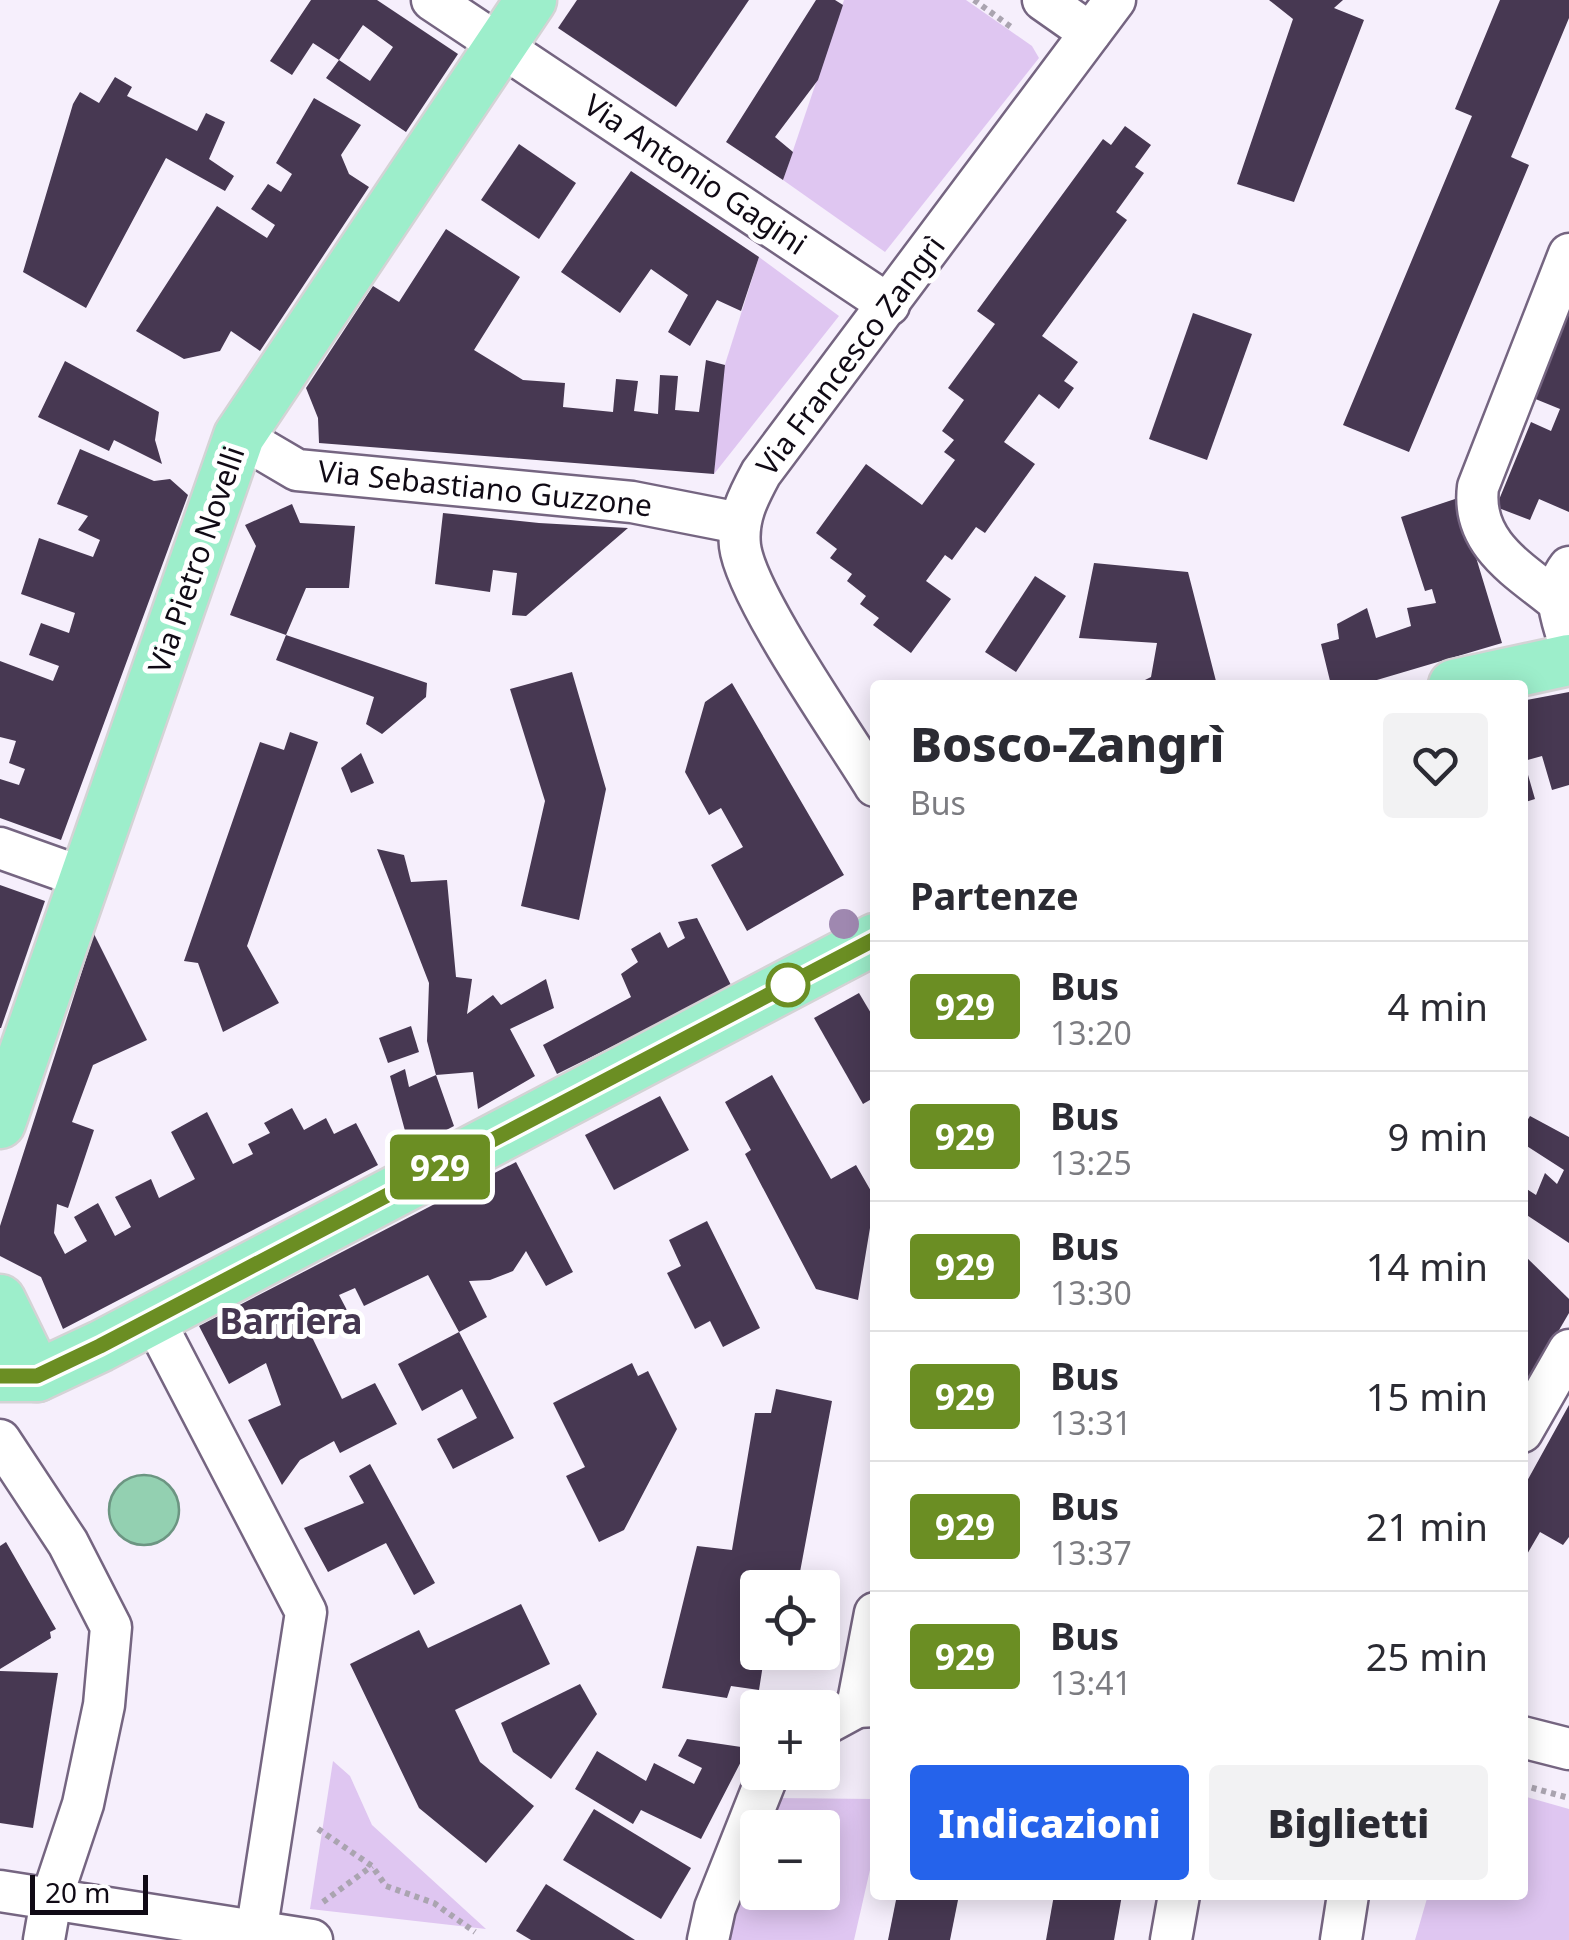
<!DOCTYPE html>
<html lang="it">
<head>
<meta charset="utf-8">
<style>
  body { margin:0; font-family:"Noto Sans",sans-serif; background:#f2f2f3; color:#2b2b33; height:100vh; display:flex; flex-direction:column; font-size:38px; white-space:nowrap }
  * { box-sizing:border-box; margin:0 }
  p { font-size:32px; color:#7c7c81 }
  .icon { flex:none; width:55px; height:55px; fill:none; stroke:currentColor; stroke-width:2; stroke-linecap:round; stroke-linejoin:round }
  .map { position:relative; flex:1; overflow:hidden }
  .side { position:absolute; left:870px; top:680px; width:658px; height:1220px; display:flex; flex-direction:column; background:#fff; border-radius:10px; box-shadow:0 5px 25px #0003 }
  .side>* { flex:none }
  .badge { padding:0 20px; border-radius:8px; font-size:35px; line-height:65px }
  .controls { position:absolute; left:740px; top:1570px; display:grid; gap:20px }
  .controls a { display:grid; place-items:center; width:100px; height:100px; border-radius:10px; background:#fff; box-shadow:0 5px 25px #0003; font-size:50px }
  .scale { position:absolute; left:30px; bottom:25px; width:118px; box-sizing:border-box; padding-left:10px; border:5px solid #100a15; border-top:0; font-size:28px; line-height:35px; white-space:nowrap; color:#100a15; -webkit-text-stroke:8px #fff; paint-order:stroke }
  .map>.badge { position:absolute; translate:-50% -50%; box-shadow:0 0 0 5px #fff }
  h2 { padding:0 40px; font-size:38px; line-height:90px }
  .round { display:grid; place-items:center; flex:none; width:105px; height:105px; border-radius:10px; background:#f2f2f3 }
  .summary { display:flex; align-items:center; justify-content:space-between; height:170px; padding:0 40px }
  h1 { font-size:48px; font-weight:800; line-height:75px }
  .button { display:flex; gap:20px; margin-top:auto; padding:20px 40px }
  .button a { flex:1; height:115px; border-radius:10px; background:#2563eb; color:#fff; font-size:40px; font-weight:800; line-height:115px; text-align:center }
  .button a+a { background:#f2f2f3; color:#2b2b33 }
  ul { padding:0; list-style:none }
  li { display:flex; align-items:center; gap:30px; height:130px; padding:0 40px; border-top:2px solid #e1e1e2 }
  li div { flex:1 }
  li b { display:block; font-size:38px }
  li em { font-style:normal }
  li .badge { min-width:110px; font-weight:700; text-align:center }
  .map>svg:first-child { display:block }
</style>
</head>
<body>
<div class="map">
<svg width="1569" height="1940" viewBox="0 0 1569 1940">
  <rect width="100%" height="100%" fill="#f6effc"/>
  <!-- green -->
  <g fill="#dfc6f1">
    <polygon points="844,0 966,0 1032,46 1039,58 885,252 783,180"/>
    <polygon points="759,257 839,316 714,474 721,377"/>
    <polygon points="333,1761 350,1776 372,1825 486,1929 310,1909"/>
    <polygon points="1523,1796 1569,1809 1569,1940 1415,1940 1428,1895 1522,1895"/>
    <polygon points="772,1798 875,1799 875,1848 854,1940 720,1940 757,1833 758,1892 822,1892 822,1828 760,1827"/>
  </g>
  <!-- water -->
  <circle fill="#93d0b1" stroke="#6c9582" stroke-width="2.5" cx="144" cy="1510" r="35"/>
  <!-- building -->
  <g fill="#473852" fill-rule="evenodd">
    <path d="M311 0H377L458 54 406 132 326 78 339 60 313 43 292 75 270 61ZM363 25 393 47 370 81 339 60Z"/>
    <polygon points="577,0 749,0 676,107 558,28"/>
    <polygon points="816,0 835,0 843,5 818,80 775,137 793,152 783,180 726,142"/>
    <polygon points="1269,0 1343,0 1334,8 1364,20 1294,202 1237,184 1293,19"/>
    <polygon points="1500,0 1569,0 1569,18 1511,157 1529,165 1409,452 1343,425 1472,116 1455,109"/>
    <polygon points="115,77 132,87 127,96 197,131 206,113 225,122 209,159 234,176 225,191 166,158 86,308 23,272 73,104 80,92 99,103"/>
    <polygon points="314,98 361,125 341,155 349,174 369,187 260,351 231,331 220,351 184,359 136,331 217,206 267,238 275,225 251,209 268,184 281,192 292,174 276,163"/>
    <polygon points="1125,126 1151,145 1135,167 1144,173 1116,212 1127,220 1042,336 1078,362 1064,381 1074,388 1059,409 1039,394 1004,442 1035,464 985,533 976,527 952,560 945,555 926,581 951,599 911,653 873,625 879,618 860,604 866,596 847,581 852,574 830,558 837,549 816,533 866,464 922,505 955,460 944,452 954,440 942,431 964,400 948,388 995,324 977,311 1103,139 1111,145"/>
    <polygon points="519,144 576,183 539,239 481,200"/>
    <polygon points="631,171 759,257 741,311 717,300 690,346 668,332 688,295 651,269 620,313 561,272"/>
    <polygon points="446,229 520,277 474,350 523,380 565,383 563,407 613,412 616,379 638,381 634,411 658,414 660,375 678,376 675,410 699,412 706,360 725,365 714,474 319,443 318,418 306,388 373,286 399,302"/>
    <polygon points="1569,311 1569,512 1539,499 1530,520 1496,507 1531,422 1551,431 1560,409 1533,398"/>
    <polygon points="1193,313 1252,334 1207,460 1149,439"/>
    <polygon points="65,361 159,412 155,440 162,464 114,440 109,451 38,417"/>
    <polygon points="80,449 154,481 170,479 188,495 61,840 0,818 0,779 19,785 25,769 9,763 16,741 0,737 0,661 53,681 59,666 29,655 41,623 69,633 75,613 21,594 39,538 93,557 100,540 78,530 88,516 57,504"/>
    <polygon points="1458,498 1502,643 1360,685 1331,685 1321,644 1339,639 1337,624 1367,608 1376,638 1411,626 1407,608 1436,603 1432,589 1425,591 1401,517"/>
    <polygon points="292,504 300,523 355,526 349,588 306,588 286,635 230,615 256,546 245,525"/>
    <polygon points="443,513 539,523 628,528 526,616 512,615 517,573 493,570 490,592 435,584"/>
    <polygon points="1094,563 1188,572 1217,685 1135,685 1151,677 1157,643 1079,638"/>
    <polygon points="1035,576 1066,596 1016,672 985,652"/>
    <polygon points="286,635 427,683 426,697 382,734 366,724 374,697 276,660"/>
    <polygon points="572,672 606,789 579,920 521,906 545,801 510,689"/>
    <polygon points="732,683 844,875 747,931 711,865 743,847 721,808 709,815 685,772 705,702"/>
    <polygon points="1569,692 1569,785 1552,790 1542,756 1524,761 1535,799 1522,803 1522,701"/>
    <polygon points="290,732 318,742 247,946 279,1003 223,1032 198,963 184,961 260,742 284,750"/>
    <polygon points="361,753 374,783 351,793 341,768"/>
    <polygon points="377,849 404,855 411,882 447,880 456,977 472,979 467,1014 493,995 501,1005 546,979 554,1008 510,1029 535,1076 478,1109 473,1072 436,1075 427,1041 429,983"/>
    <polygon points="0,885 45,901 1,1028 0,1028"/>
    <polygon points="697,918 732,987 557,1074 543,1045 631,997 621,974 638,962 631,949 660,932 668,948 685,938 678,922"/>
    <polygon points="94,934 147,1040 93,1065 72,1122 94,1130 68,1208 57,1204 54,1233 65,1254 87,1241 74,1217 98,1203 115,1236 131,1227 115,1197 151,1179 159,1198 195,1179 171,1132 207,1112 233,1164 253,1154 248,1144 270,1133 264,1123 292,1108 304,1130 326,1118 334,1134 356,1123 378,1165 63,1329 41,1277 0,1256 0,1226"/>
    <polygon points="859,993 875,1020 875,1097 863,1104 814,1018"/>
    <polygon points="411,1026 419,1052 388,1063 379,1038"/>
    <polygon points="405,1069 409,1087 436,1075 454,1126 410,1149 390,1076"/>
    <polygon points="772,1075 831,1179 856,1165 875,1198 858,1300 816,1289 745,1154 751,1150 725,1102"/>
    <polygon points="660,1096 689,1150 614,1190 585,1135"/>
    <polygon points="1530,1116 1569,1137 1569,1243 1522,1212 1522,1186 1536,1195 1545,1173 1557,1184 1564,1170 1522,1143 1522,1129"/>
    <polygon points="516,1162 573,1272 546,1286 526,1251 513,1271 490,1280 469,1281 487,1317 459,1332 428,1275 364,1306 355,1288 339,1295 349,1314 311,1335 342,1399 375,1383 397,1424 340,1453 334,1441 300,1460 282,1485 248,1420 281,1405 266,1363 229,1384 199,1326"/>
    <polygon points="707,1221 760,1328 723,1347 710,1321 695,1329 667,1273 681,1266 669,1240"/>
    <polygon points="1522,1253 1569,1299 1569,1313 1527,1385 1522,1383"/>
    <polygon points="459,1332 514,1438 453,1469 437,1439 477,1418 462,1389 422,1411 398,1364"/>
    <polygon points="632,1363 638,1376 648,1371 677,1429 624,1530 599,1542 566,1476 585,1467 553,1403"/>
    <polygon points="776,1389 832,1401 797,1588 758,1588 758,1652 765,1652 759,1690 731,1686 727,1698 662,1688 697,1546 732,1550 755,1413 771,1413"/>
    <polygon points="1569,1405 1569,1537 1563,1545 1540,1532 1522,1563 1522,1490"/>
    <polygon points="370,1464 435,1583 414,1595 386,1543 328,1572 304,1528 364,1503 349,1476"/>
    <polygon points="6,1542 56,1629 50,1632 51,1638 0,1669 0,1546"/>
    <polygon points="521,1604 550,1664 455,1710 480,1762 534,1806 486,1863 419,1808 350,1664 419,1630 428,1648"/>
    <polygon points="0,1671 58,1673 33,1828 0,1823"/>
    <polygon points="580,1684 597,1714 551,1779 513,1752 501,1723"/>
    <polygon points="687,1739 748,1748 701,1839 641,1810 633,1824 575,1789 597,1751 646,1781 654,1763 694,1784 702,1768 678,1756"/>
    <polygon points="594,1809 691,1868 661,1919 563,1860"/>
    <polygon points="546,1884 635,1940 531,1940 516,1931"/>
    <polygon points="897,1895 959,1895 950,1940 888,1940"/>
    <polygon points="1054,1895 1122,1895 1114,1940 1046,1940"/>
  </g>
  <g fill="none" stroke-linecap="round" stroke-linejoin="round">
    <defs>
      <g id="minor">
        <polyline points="432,0 889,305"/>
        <polyline points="1043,0 1090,33"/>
        <polyline points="239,436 297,470 632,502 739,523"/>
        <path d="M1569 567C1550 592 1561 615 1569 643"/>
        <path d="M1556 600C1518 569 1471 543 1478 487L1569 254"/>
        <path d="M875 786C844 735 746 596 740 546 737 518 748 497 761 473L1115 0"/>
        <polyline points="0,848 87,879"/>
        <polyline points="153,1318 306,1612 255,1940"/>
        <polyline points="1522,1432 1569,1350"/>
        <polyline points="0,1440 68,1543 111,1627 104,1705 83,1804 51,1900 44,1940"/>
        <polyline points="875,1613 857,1707 875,1706"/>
        <polyline points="822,1726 857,1707"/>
        <polyline points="1522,1737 1569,1749"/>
        <polyline points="0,1891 312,1940"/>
        <polyline points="708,1940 715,1908 769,1772"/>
        <polyline points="1171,1940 1179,1895"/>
        <polyline points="1341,1940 1348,1895"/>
      </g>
      <g id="major">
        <polyline points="1454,685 1569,660"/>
        <polyline points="0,1123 239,436 531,0"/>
        <polyline points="0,1300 37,1376"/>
        <polyline points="0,1376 37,1376 101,1346 875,939"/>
      </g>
    </defs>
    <!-- minor casing -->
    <use href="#minor" stroke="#756581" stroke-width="45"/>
    <!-- major casing -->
    <use href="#major" stroke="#d4d3d5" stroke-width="55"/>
    <!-- path -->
    <g stroke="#aaa4b0" stroke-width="6" stroke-dasharray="5 5" stroke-linecap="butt">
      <polyline points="974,0 1011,27"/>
      <polyline points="1522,1785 1569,1798"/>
      <polyline points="318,1829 372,1866 386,1886 434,1903 475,1932"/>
      <polyline points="323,1902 372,1866"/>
    </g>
    <!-- minor -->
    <use href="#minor" stroke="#fff" stroke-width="40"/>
    <!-- major -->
    <use href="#major" stroke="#9deecb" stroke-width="50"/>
  </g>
  <!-- trees -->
  <circle fill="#9f88b0" cx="844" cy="924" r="15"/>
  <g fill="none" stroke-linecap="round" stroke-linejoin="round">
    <defs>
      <polyline id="line" points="0,1376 37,1376 100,1346 875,939"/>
    </defs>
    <!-- line casing -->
    <use href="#line" stroke="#fff" stroke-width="22"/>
    <!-- line -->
    <use href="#line" stroke="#6b8e23" stroke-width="15"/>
  </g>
  <!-- markers -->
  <circle fill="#fff" stroke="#6b8e23" stroke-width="5" cx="788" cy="985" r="20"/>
  <g text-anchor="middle" stroke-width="10" stroke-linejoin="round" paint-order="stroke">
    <!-- street labels -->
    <g font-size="30" fill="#100a15" stroke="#fff">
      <text transform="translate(695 175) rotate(34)" y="10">Via Antonio Gagini</text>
      <text transform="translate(851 356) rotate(-53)" y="10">Via Francesco Zangrì</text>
      <text transform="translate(485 489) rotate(6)" y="10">Via Sebastiano Guzzone</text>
      <text transform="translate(197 560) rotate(-71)" y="10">Via Pietro Novelli</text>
    </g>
    <!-- quarter labels -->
    <g font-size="35" font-weight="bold" fill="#463751" stroke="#fff">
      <text x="291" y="1334">Barriera</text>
    </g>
  </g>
</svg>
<div class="controls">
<a><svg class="icon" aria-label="locate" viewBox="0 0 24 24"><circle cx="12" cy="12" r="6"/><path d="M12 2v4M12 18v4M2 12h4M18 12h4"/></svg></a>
<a>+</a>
<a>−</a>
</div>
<div class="scale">20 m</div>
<b class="badge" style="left:440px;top:1167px;background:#6b8e23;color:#fff">929</b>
<section class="side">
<div class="summary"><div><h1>Bosco-Zangrì</h1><p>Bus</p></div><a class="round"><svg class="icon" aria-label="heart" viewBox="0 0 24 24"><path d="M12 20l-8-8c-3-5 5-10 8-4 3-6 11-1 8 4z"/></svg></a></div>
<h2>Partenze</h2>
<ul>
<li><span class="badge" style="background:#6b8e23;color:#fff">929</span><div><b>Bus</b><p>13:20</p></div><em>4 min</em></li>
<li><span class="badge" style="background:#6b8e23;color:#fff">929</span><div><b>Bus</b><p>13:25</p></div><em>9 min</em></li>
<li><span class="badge" style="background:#6b8e23;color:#fff">929</span><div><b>Bus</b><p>13:30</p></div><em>14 min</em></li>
<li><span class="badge" style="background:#6b8e23;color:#fff">929</span><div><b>Bus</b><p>13:31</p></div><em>15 min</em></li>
<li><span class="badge" style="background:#6b8e23;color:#fff">929</span><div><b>Bus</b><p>13:37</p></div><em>21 min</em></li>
<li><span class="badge" style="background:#6b8e23;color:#fff">929</span><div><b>Bus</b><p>13:41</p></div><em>25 min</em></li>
</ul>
<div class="button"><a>Indicazioni</a><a>Biglietti</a></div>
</section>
</div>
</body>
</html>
